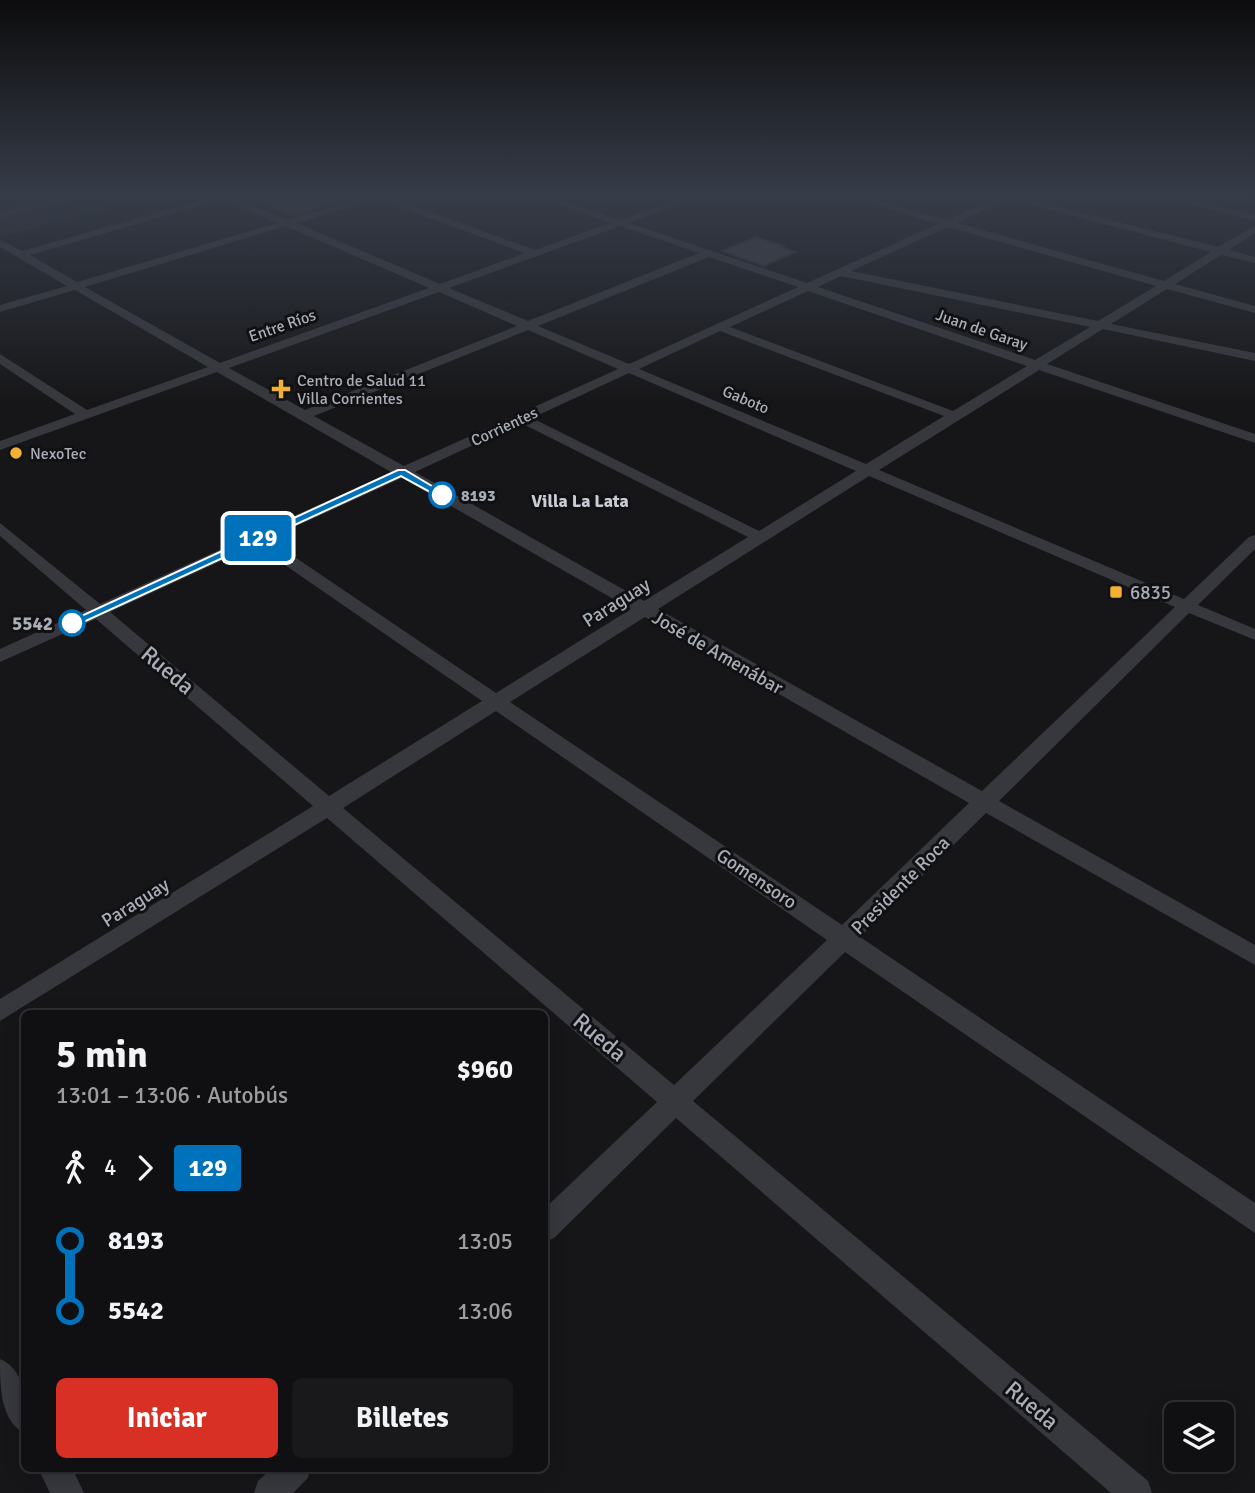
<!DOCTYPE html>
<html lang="es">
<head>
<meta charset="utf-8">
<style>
  body { margin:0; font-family:Signika,sans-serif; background:#19191b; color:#f1f3f6; height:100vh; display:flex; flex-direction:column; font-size:26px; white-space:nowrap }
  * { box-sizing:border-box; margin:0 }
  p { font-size:23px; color:#9c9d9f }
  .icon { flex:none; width:38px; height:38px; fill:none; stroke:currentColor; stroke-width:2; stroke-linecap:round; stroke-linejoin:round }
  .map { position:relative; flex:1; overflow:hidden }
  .details { position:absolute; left:21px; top:1010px; width:527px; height:462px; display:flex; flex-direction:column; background:#101012; border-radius:10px; box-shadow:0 4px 18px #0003,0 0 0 2px #303032 }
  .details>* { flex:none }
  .badge { padding:0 14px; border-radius:5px; font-size:24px; line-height:46px }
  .buttons { position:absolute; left:1164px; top:1402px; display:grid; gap:14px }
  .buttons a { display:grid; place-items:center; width:70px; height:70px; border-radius:10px; background:#101012; box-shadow:0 4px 18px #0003,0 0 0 2px #303032; font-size:35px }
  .map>.badge { position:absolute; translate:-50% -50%; box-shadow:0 0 0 4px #fff }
  .legs { display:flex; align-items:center; gap:10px; height:77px; padding:0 35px; font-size:23px }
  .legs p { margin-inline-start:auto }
  .headline { display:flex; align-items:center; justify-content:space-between; height:119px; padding:0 35px }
  h1 { font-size:38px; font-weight:700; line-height:52px }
  .cta { display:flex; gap:14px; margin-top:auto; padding:14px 35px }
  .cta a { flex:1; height:80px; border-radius:10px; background:#d93025; color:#fff; font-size:28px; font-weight:700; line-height:80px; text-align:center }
  .cta a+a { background:#19191b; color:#f1f3f6 }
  ul { padding:0 35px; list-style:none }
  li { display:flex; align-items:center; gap:24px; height:70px; font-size:26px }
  li i { display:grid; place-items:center; width:10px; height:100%; margin:0 9px; background:currentColor }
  li i::after { content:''; width:18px; height:18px; margin:-9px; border:5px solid; border-radius:50%; background:#101012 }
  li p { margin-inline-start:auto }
  li:first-child i { background:linear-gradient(#0000 50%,currentColor 0) }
  li:last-child i { background:linear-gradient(currentColor 50%,#0000 0) }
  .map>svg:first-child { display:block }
</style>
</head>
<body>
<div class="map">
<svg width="1255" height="1493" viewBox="0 0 1255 1493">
  <rect width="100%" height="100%" fill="#161618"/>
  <!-- built -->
  <polygon fill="#222225" points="0,196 156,196 0,237"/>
  <!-- building -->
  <g fill="#404145" stroke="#303034" stroke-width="2">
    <polygon points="243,196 346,196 347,200 292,216"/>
    <polygon points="756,237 784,246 781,247 795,252 764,266 722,251"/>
  </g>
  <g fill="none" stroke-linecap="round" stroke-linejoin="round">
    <!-- street -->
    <g fill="#37383d" fill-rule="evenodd">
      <polygon points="67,196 82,196 0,218 0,212"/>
      <path d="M215 196H230L287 220 368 196H387L535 250 610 223 536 196H548L620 220 687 196H699L629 223 807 283 938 224 847 196H860L947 220 1000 196H1016L1218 247 1255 226V233L1229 250 1255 257V263L1221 255 1175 284 1255 306V313L1167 289 1111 324 1255 353V361L1103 329 1047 364 1255 434V443L1039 370 879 470 1184 599 1249 537 1255 535V549L1198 605 1255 629V640L1189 613 999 801 1255 945V965L986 813 860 937 1255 1203V1233L845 952 693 1101 1148 1481 1152 1493H1111L676 1118 554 1238 544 1242V1209L657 1102 327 818 0 1021V999L313 806 96 619 0 662V649L86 610 0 536V523L100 604 391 472 217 372 0 450V441L75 414 0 364V354L87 410 208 367 75 290 0 312V305L67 286 0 247V240L22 251ZM223 199 277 223 77 282 30 255ZM378 199 525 253 440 284 296 223ZM1008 199 1211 252 1164 281 957 223ZM286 226 429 288 220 363 85 287ZM620 226 699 253 528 321 449 288ZM948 227 1156 286 1098 321 851 271ZM709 257 798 287 629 364 538 326ZM841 276 1090 327 1035 360 818 287ZM808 291 1027 366 953 411 730 327ZM439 292 517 326 305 410 229 368ZM528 330 618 369 404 466 314 416ZM720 331 944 416 866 464 639 369ZM629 373 856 471 759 531 532 418ZM521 423 748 537 644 601 415 472ZM869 476 1175 607 982 791 658 609ZM402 478 631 609 496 693 268 539ZM256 545 482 701 329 796 110 612ZM645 617 969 803 842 925 510 702ZM496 711 827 940 674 1085 343 808Z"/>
      <polygon points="1159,196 1174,196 1255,215 1255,221"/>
      <path d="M0 1359C28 1371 26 1407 24 1433 0 1420 0 1386 0 1359Z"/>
      <polygon points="38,1468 72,1468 84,1493 50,1493"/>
      <polygon points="272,1468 312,1468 307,1479 293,1493 254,1493 258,1481"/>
    </g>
  </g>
  <!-- sky -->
  <linearGradient id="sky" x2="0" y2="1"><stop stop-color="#0c0c0d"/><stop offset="0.48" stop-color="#363c48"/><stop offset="1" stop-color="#363c48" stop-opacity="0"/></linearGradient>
  <rect width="1255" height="405" fill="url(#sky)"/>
  <!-- line-1 -->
  <polygon fill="#0072bc" stroke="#fff" stroke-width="2" points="398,470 405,470 447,495 439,497 401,476 77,625 66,623"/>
  <!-- markers -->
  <g fill="#f2b134" stroke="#111113" stroke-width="2.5">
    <path d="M277.5 378.5h7v7h7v7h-7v7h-7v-7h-7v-7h7z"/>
    <circle cx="16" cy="453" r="7"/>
    <rect x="1109" y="585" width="14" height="14" rx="3.5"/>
  </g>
  <g fill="#fff" stroke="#0072bc" stroke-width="3.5">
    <circle cx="442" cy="495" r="12"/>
    <circle cx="72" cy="623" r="12"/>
  </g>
  <g text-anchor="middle" stroke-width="6" stroke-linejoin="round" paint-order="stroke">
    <!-- far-street labels -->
    <g font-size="16" fill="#a8adb8" stroke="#111113">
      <text transform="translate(282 325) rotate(-19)" y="6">Entre Ríos</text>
      <text transform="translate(982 329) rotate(19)" y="6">Juan de Garay</text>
      <text transform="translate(746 399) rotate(23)" y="6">Gaboto</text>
      <text transform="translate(504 426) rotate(-25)" y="6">Corrientes</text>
    </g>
    <!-- far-poi labels -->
    <g font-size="16" fill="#a8adb8" stroke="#111113" text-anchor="start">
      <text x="297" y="386">Centro de Salud 11<tspan x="297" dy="18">Villa Corrientes</tspan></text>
      <text x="30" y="459">NexoTec</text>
    </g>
    <!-- far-stop labels -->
    <g font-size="16" font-weight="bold" fill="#a8adb8" stroke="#111113" text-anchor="start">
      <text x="461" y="501">8193</text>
    </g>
    <!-- far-neighbourhood labels -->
    <g font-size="18" font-weight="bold" fill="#c9ccd4" stroke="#111113">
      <text x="580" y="507">Villa La Lata</text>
    </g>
    <!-- poi labels -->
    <g font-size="19" fill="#a8adb8" stroke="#111113" text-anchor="start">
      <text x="1130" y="599">6835</text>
    </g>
    <!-- street labels -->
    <g font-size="19" fill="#a8adb8" stroke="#111113">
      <text transform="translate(616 602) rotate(-32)" y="7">Paraguay</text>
      <text transform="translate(718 652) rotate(30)" y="7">José de Amenábar</text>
      <text transform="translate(757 878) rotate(34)" y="7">Gomensoro</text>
      <text transform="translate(900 885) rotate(-45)" y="7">Presidente Roca</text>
      <text transform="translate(135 902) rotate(-32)" y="7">Paraguay</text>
    </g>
    <!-- stop labels -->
    <g font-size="19" font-weight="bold" fill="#a8adb8" stroke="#111113" text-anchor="end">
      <text x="53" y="630">5542</text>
    </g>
    <!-- near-street labels -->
    <g font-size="23" fill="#a8adb8" stroke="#111113">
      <text transform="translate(168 670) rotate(40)" y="8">Rueda</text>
      <text transform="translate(600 1037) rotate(40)" y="8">Rueda</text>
      <text transform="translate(1032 1405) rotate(40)" y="8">Rueda</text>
    </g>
  </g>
</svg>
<div class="buttons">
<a><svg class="icon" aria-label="layers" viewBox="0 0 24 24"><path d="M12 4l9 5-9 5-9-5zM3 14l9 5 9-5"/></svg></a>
</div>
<b class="badge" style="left:258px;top:538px;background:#0072bc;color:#fff">129</b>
<section class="details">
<div class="headline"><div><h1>5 min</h1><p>13:01 – 13:06 · Autobús</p></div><b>$960</b></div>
<div class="legs"><svg class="icon" aria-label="walk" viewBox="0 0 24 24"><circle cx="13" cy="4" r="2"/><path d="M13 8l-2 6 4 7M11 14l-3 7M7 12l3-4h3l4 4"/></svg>4<svg class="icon" aria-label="forward" viewBox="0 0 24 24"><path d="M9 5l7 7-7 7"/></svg><b class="badge" style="background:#0072bc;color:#fff">129</b></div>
<ul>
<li><i style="color:#0072bc"></i><b>8193</b><p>13:05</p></li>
<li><i style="color:#0072bc"></i><b>5542</b><p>13:06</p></li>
</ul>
<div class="cta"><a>Iniciar</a><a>Billetes</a></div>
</section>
</div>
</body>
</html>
